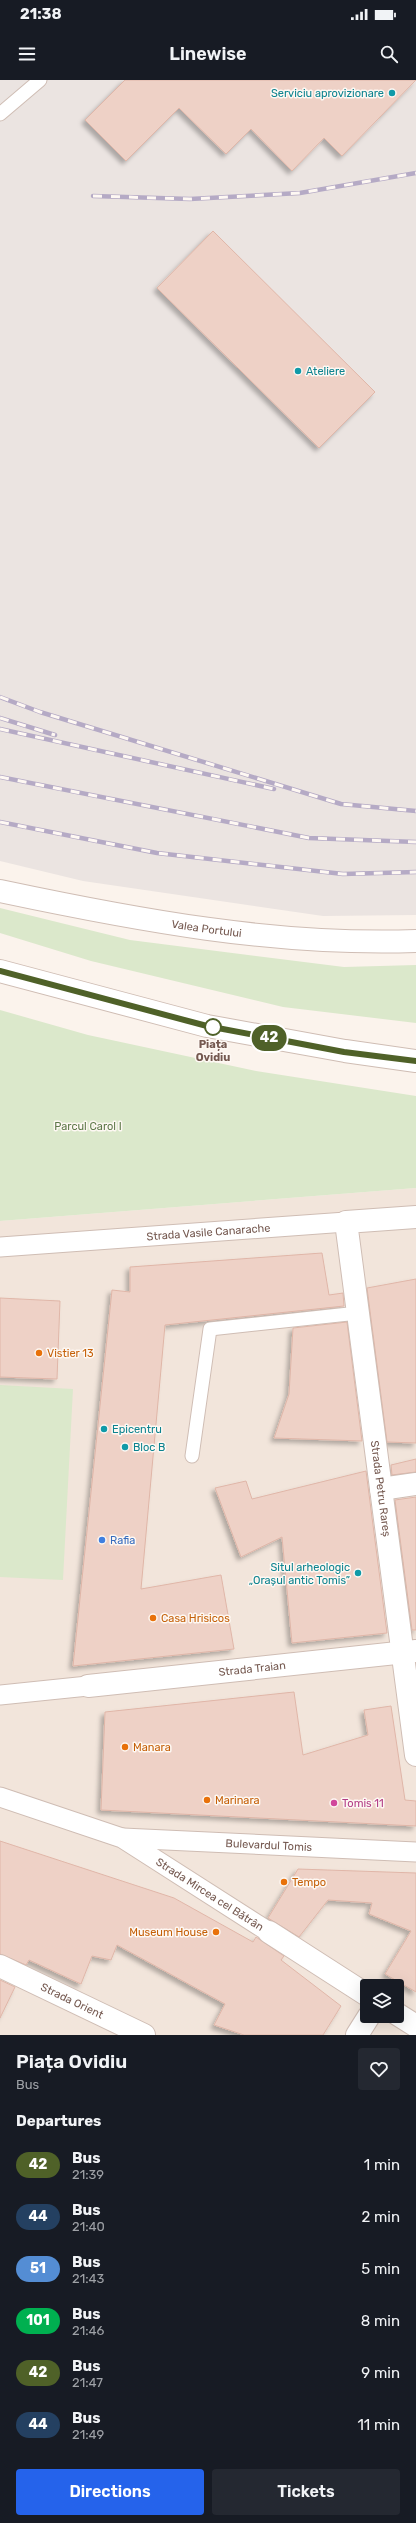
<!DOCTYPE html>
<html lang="en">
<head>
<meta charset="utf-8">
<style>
  body { margin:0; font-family:Rubik,sans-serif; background:#242831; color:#f1f3f6; height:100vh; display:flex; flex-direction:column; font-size:15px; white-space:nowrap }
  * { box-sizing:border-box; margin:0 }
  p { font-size:13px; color:#9ea1a6 }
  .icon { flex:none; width:22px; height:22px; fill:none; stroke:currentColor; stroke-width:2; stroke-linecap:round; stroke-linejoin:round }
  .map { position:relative; height:1955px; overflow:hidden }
  .side { display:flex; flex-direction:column; background:#171b24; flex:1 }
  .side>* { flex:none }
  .badge { padding:0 8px; border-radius:13px; font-size:14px; line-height:26px }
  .buttons { position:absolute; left:360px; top:1899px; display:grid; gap:8px }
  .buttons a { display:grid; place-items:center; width:44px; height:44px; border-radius:4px; background:#171b24; box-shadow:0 4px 16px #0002; font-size:20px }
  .map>.badge { position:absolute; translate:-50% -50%; box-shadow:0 0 0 2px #fff }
  h2 { padding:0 16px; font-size:15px; line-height:36px }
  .round { display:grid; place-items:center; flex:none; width:42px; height:42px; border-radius:4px; background:#242831 }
  .head { display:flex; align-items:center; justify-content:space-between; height:68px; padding:0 16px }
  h1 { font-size:19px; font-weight:600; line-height:30px }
  .primary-button { display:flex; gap:8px; margin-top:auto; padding:8px 16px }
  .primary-button a { flex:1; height:46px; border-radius:4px; background:#2563eb; color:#fff; font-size:16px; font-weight:600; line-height:46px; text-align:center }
  .primary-button a+a { background:#242831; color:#f1f3f6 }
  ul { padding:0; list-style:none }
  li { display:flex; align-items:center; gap:12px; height:52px; padding:0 16px }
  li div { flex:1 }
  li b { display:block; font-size:15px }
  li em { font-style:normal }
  li .badge { min-width:44px; font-weight:700; text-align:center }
  .status { display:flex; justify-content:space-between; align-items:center; height:28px; padding:0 20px; background:#171b24; direction:ltr }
  .status svg { height:11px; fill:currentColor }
  header { display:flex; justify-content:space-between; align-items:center; height:52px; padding:0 16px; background:#171b24; font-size:18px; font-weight:600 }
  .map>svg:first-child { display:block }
</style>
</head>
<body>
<div class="status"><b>21:38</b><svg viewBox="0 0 49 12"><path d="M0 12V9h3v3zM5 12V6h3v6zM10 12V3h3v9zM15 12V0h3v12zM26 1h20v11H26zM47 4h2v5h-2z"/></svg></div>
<header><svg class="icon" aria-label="menu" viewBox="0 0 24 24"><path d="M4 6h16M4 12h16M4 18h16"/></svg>Linewise<svg class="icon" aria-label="search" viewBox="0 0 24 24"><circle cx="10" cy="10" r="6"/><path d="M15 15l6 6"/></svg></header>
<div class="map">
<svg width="416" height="1955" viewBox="0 0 416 1955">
  <defs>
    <filter id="shadow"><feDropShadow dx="-3.5" dy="3.5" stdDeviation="2" flood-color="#0004"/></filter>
  </defs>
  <rect width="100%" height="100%" fill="#fbf3ec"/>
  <!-- residential -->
  <path fill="#f2e5db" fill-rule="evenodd" d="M416 1108V1955H0V1141ZM367 1906H397V1936H367Z"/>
  <!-- industrial -->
  <polygon fill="#ebe4e1" points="0,0 416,0 416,835 323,836 83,801 0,781"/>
  <!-- green -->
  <g fill="#dbe8cb">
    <polygon points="0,828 130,860 344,887 416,885 416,943 283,927 91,881 0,853"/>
    <polygon points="0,930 88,955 256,991 416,1016 416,1108 0,1141"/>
    <polygon points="0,1305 73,1309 63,1500 0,1497"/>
  </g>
  <!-- building -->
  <g fill="#eed1c6" stroke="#e0b6a8" filter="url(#shadow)">
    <polygon points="125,0 416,0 342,76 324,58 292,91 251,49 226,74 179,28 126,81 85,40"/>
    <polygon points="213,151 375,312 319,368 157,208"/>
    <polygon points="322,1173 329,1215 343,1213 344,1226 165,1245 141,1509 221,1495 234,1569 73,1586 112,1210 130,1212 130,1187"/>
    <polygon points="416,1199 416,1363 387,1362 367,1208"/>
    <polygon points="0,1218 60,1221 57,1299 0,1297"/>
    <polygon points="347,1242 362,1361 274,1358 289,1314 293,1248"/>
    <polygon points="416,1379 416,1392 392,1395 391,1385"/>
    <polygon points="366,1391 387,1553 292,1563 282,1457 241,1477 215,1408 246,1401 252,1419"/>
    <polygon points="416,1417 416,1550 412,1550 395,1420"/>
    <polygon points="294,1612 303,1675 368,1655 364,1630 391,1626 405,1720 416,1721 416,1746 101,1730 105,1632"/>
    <polygon points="0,1761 174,1818 253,1862 256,1857 284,1876 281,1880 341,1926 323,1955 244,1955 214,1945 225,1924 117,1865 111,1880 92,1876 81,1904 29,1880 26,1885 0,1874"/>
    <polygon points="298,1789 416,1793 416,1912 385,1894 411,1851 369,1834 372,1823 328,1820 299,1857 268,1838"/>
    <polygon points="0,1900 15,1907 0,1938"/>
  </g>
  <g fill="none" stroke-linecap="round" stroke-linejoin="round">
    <defs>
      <g id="service">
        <polyline points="0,34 40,0"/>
        <polyline points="192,1376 210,1249 358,1233"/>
      </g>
      <g id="pedestrian">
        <path id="s1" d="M0 1167 346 1142"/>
        <polyline points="0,1615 88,1606"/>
        <path id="s2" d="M0 1717 122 1758 269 1852"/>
        <path id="s3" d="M123 1758 416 1772"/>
      </g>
      <g id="minor">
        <path id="s4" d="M416 1137 346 1142 416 1675"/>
        <polyline points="381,1409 416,1404"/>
        <path id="s5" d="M88 1606 416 1571"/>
        <polyline points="269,1852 367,1915"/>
        <path id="s6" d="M0 1886 144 1955"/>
        <polyline points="357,1955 369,1936"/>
      </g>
      <g id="tertiary">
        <path id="s7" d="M0 811C137 840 276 866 416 861"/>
        <polyline points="0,891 207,946 345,971 416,981"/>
        <polyline points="397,1934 416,1946"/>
      </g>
    </defs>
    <!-- service casing -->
    <use href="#service" stroke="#cfbdb4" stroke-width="15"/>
    <!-- pedestrian casing -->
    <use href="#pedestrian" stroke="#cfbdb4" stroke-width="21"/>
    <!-- minor casing -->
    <use href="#minor" stroke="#cfbdb4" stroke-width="24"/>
    <!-- tertiary casing -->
    <use href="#tertiary" stroke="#cfbdb4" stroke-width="24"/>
    <!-- service -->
    <use href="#service" stroke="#fff" stroke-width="13"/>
    <!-- pedestrian -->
    <use href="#pedestrian" stroke="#fff" stroke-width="19"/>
    <!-- minor -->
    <use href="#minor" stroke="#fff" stroke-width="22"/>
    <!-- tertiary -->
    <use href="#tertiary" stroke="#fff" stroke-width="22"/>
    <defs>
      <g id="rail">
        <polyline points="93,116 190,119 300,113 416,93"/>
        <polyline points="0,617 40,632 341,724 416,731"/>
        <polyline points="0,638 55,655"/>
        <polyline points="0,649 274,709"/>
        <polyline points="0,697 309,758 416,762"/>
        <polyline points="0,742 157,773 343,794 416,792"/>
      </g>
    </defs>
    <!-- rail casing -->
    <use href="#rail" stroke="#b5aac5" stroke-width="4.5"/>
    <!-- rail -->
    <use href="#rail" stroke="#fef8f3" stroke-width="3" stroke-dasharray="9" stroke-linecap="butt"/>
  </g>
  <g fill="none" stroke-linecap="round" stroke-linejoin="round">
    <defs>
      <polyline id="line" points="0,891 207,946 344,972 416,981"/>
    </defs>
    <!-- line casing -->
    <use href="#line" stroke="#fff" stroke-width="9"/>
    <!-- line -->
    <use href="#line" stroke="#4f6128" stroke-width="6"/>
  </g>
  <!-- markers -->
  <g fill="#0f9aa8" stroke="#fef8f3" stroke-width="1.5">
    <circle cx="392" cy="13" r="4"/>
    <circle cx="298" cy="291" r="4"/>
    <circle cx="104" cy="1349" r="4"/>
    <circle cx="125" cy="1367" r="4"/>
    <circle cx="358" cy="1493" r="4"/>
  </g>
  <circle fill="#fff" stroke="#4f6128" stroke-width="2" cx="213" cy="947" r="8"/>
  <g fill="#e8710a" stroke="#fef8f3" stroke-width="1.5">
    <circle cx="39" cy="1273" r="4"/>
    <circle cx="153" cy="1538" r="4"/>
    <circle cx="125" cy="1667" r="4"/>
    <circle cx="207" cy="1720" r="4"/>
    <circle cx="284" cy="1802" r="4"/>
    <circle cx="216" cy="1852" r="4"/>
  </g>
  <circle fill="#3f7fe0" stroke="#fef8f3" stroke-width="1.5" cx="102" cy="1460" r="4"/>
  <circle fill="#d1479c" stroke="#fef8f3" stroke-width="1.5" cx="334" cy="1723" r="4"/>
  <g text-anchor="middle" stroke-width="3" stroke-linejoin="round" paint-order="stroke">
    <!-- culture labels -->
    <g font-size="11" fill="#0d838f" stroke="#fef8f3" text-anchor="start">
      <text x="384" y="17" text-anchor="end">Serviciu aprovizionare</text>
      <text x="306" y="295">Ateliere</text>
      <text x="112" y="1353">Epicentru</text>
      <text x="133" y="1371">Bloc B</text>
      <text x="350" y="1491" text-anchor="end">Situl arheologic<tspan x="350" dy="13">„Orașul antic Tomis”</tspan></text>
    </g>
    <!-- street labels -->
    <g font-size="11" fill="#755950" stroke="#fef8f3">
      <text dy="4" stroke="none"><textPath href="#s7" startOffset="210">Valea Portului</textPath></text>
      <text dy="4" stroke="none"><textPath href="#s1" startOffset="209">Strada Vasile Canarache</textPath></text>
      <text dy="4" stroke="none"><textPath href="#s4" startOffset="339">Strada Petru Rareș</textPath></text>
      <text dy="4" stroke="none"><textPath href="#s5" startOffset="165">Strada Traian</textPath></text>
      <text dy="4" stroke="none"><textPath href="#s3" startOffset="146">Bulevardul Tomis</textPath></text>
      <text dy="4" stroke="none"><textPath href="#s2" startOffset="233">Strada Mircea cel Bătrân</textPath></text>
      <text dy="4" stroke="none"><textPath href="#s6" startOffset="80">Strada Orient</textPath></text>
    </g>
    <!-- stop labels -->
    <g font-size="11" font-weight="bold" fill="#755950" stroke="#fef8f3">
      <text x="213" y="968">Piața<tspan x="213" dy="13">Ovidiu</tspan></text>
    </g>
    <!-- park labels -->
    <g font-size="11" fill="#5e7949" stroke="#fef8f3">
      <text x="88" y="1050">Parcul Carol I</text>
    </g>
    <!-- food labels -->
    <g font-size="11" fill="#c56008" stroke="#fef8f3" text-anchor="start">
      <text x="47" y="1277">Vistier 13</text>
      <text x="161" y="1542">Casa Hrisicos</text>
      <text x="133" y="1671">Manara</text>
      <text x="215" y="1724">Marinara</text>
      <text x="292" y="1806">Tempo</text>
      <text x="208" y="1856" text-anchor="end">Museum House</text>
    </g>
    <!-- shop labels -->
    <g font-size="11" fill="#366cbe" stroke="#fef8f3" text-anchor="start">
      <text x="110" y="1464">Rafia</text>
    </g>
    <!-- hotel labels -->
    <g font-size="11" fill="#b23c85" stroke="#fef8f3" text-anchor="start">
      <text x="342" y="1727">Tomis 11</text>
    </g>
  </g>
</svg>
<div class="buttons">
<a><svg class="icon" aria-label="layers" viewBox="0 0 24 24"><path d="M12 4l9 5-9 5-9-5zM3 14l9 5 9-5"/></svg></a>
</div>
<b class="badge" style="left:269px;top:958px;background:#4f6128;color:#fff">42</b>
</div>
<section class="side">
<div class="head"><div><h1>Piața Ovidiu</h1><p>Bus</p></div><a class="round"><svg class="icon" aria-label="heart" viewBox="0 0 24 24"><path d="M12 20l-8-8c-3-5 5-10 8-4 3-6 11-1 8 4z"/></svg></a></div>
<h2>Departures</h2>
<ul>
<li><span class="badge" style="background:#4f6128;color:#fff">42</span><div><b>Bus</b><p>21:39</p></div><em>1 min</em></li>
<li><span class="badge" style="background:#244061;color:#fff">44</span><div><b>Bus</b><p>21:40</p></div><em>2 min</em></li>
<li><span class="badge" style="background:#548dd4;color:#fff">51</span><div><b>Bus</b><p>21:43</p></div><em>5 min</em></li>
<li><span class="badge" style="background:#00b050;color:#fff">101</span><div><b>Bus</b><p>21:46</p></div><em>8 min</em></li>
<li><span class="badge" style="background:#4f6128;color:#fff">42</span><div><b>Bus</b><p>21:47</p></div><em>9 min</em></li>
<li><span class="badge" style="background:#244061;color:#fff">44</span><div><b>Bus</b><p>21:49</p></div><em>11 min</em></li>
</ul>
<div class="primary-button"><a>Directions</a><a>Tickets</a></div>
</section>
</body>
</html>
